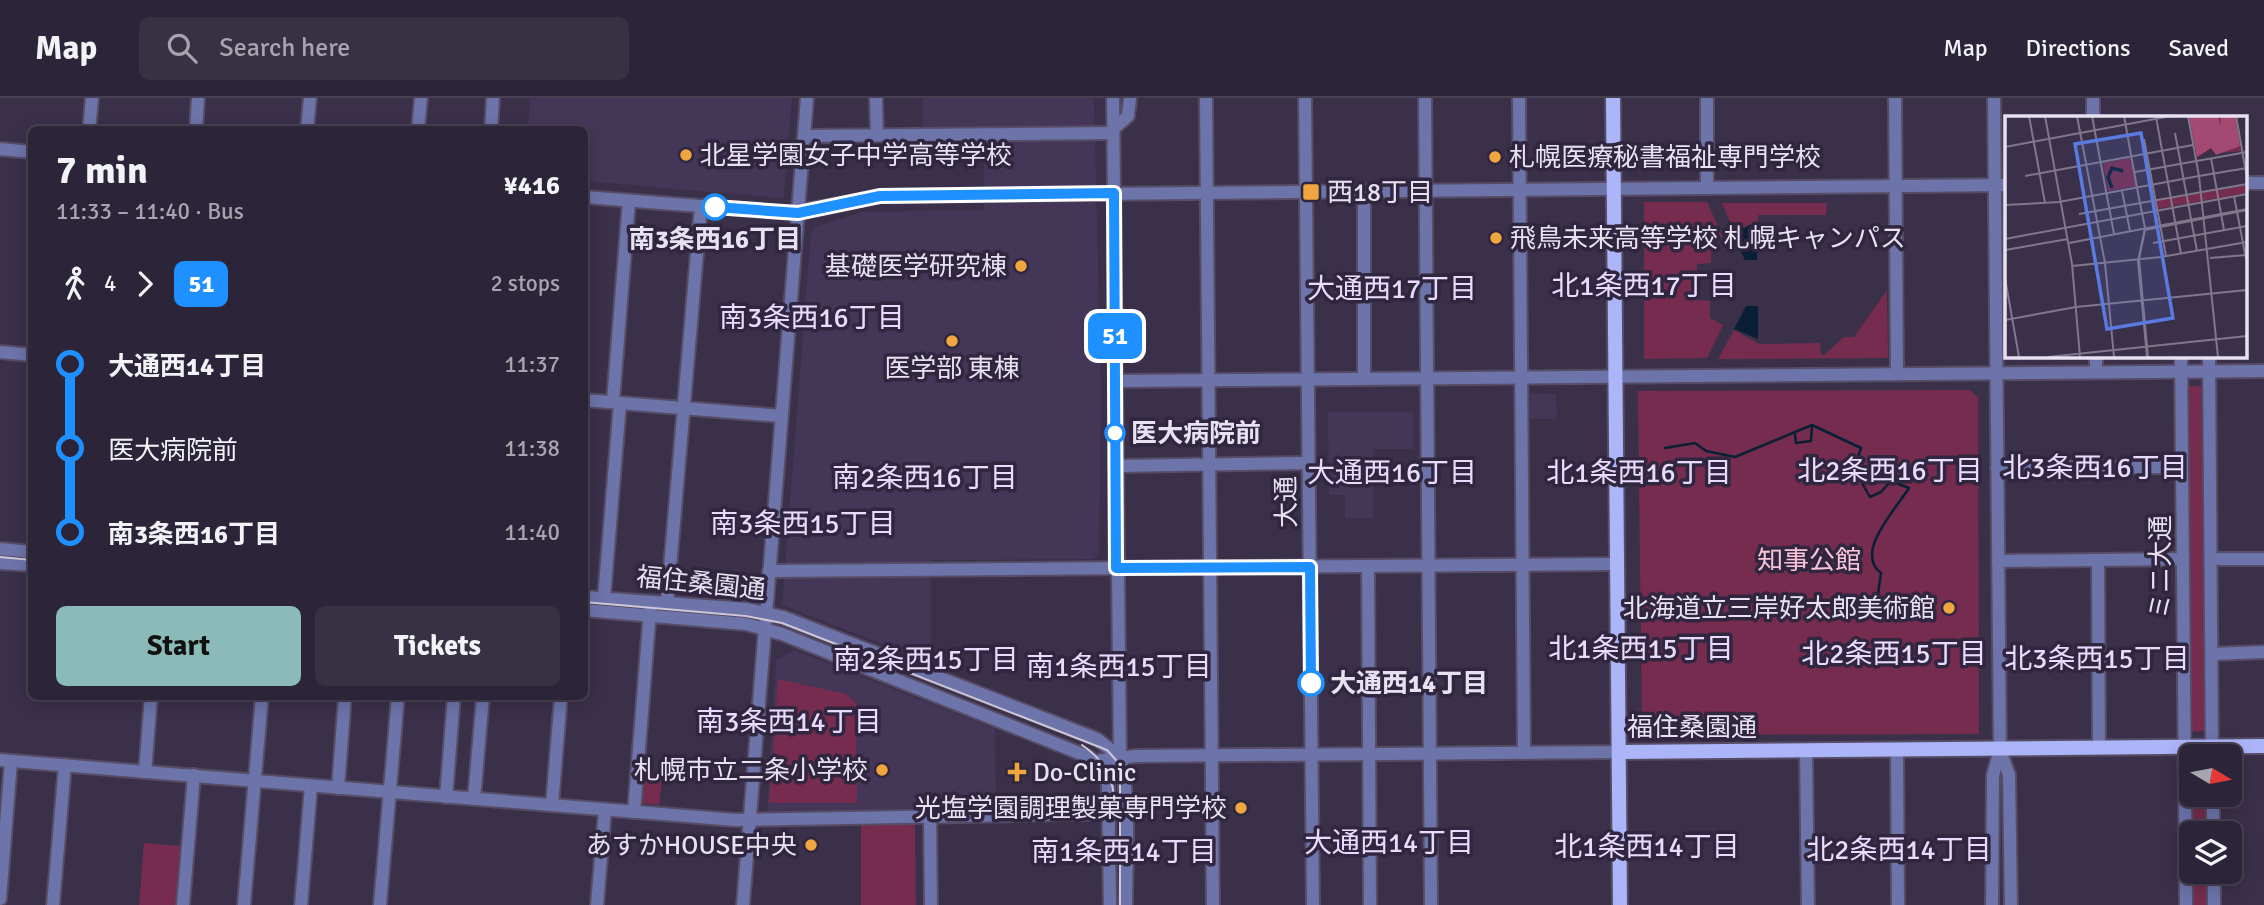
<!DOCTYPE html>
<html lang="en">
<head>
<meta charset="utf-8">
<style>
  body { margin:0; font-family:Signika,"Noto Sans JP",sans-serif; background:#383043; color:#f1f3f6; height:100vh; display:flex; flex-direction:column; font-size:26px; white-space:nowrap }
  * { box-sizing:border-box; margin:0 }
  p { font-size:23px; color:#a6a4ae }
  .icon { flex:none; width:38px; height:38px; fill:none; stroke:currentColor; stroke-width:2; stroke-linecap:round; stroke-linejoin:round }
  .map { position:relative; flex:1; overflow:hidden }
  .side { position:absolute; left:28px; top:28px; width:560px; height:574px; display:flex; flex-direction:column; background:#2c2438; border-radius:10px; box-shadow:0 4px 18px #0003,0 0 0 2px #484153 }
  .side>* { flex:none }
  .badge { padding:0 14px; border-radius:10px; font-size:24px; line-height:46px }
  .needle { width:46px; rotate:100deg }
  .fabs { position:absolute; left:2179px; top:646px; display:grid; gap:14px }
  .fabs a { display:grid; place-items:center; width:63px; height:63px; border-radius:10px; background:#2c2438; box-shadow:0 4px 18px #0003,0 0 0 2px #484153; font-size:35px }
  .map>.badge { position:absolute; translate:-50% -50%; box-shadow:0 0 0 4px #fff }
  .legs { display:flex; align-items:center; gap:10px; height:77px; padding:0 28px; font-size:23px }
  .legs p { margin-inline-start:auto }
  .head { display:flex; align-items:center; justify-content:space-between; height:119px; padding:0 28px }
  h1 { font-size:38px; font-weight:700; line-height:52px }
  .button { display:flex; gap:14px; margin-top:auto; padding:14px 28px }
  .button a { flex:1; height:80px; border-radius:10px; background:#8bbbb9; color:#111; font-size:28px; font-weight:700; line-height:80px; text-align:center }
  .button a+a { background:#383043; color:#f1f3f6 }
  ul { padding:0 28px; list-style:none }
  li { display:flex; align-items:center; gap:24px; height:84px; font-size:26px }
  li i { display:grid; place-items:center; width:10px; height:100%; margin:0 9px; background:currentColor }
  li i::after { content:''; width:18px; height:18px; margin:-9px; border:5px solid; border-radius:50%; background:#2c2438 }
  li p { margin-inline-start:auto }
  li:first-child i { background:linear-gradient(#0000 50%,currentColor 0) }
  li:last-child i { background:linear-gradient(currentColor 50%,#0000 0) }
  header { display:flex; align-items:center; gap:42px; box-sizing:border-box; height:98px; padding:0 35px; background:#2c2438; border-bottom:2px solid #484153 }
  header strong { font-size:33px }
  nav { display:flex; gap:38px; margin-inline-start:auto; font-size:24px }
  .search { width:490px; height:63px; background:#383043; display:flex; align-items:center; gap:18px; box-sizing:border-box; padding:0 24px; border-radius:10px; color:#a6a4ae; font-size:26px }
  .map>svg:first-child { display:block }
</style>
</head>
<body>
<header>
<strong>Map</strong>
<div class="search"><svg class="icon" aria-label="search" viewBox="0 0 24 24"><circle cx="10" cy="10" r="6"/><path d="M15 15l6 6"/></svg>Search here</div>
<nav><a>Map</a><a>Directions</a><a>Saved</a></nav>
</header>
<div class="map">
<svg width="2264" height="807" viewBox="0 0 2264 807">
  <rect width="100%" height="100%" fill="#3b304a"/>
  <!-- built -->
  <g fill="#443657">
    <polygon points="530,0 792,0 784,97 781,100 585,83 584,32 528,31"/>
    <polygon points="923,0 1094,0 1101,298 1099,456 1093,461 931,462 931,565 782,507 811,135 815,129 862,114 984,112 984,31 923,30"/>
    <polygon points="1530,296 1556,296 1557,321 1530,321"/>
    <polygon points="1328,314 1413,314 1413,351 1373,351 1373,420 1345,420 1345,397 1329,397"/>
    <polygon points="794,552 995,631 996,713 767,715 776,562"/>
  </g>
  <!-- green -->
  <g fill="#762c4e">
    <polygon points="1644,104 1707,104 1723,139 1711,145 1711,165 1697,166 1697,202 1710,203 1710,220 1723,227 1707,260 1644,261"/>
    <polygon points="1722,105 1827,105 1826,117 1758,117 1758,123 1734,133"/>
    <polygon points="1887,192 1888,260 1718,261 1734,232 1759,246 1820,245 1821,257 1824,257 1844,239 1854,239"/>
    <polygon points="2189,288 2201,288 2205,633 2192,634"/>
    <polygon points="1970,292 1978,300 1979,636 1642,637 1638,293"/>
    <polygon points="778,581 846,596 856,605 857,705 769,705"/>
    <polygon points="643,673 663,675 659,707 640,705"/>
    <polygon points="2192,697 2206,697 2207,735 2192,735"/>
    <polygon points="861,726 915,726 916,807 861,807"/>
    <polygon points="144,745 182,748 177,807 139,807"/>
    <rect x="2192" y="774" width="15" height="33"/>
  </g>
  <!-- water -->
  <g fill="#091f35">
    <polygon points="1757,124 1757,162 1745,162 1732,136"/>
    <polygon points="1746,208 1758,208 1758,241 1734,231"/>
  </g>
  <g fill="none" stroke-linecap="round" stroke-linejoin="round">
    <!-- stream -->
    <g stroke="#091f35" stroke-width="2.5">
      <polyline points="1795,336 1796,345 1811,343 1812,328"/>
      <path d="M1665 350 1695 345 1706 353 1735 359 1812 327 1861 350 1854 371 1870 399 1881 394 1891 383 1909 390C1895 412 1854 455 1881 475L1876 510 1863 517H1845L1847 511 1842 501 1832 502 1831 511 1845 517"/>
    </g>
    <defs>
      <g id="minor">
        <polyline points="876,0 877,37"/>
        <path d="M1113 0 1120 659C1131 706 1126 759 1126 807"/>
        <polyline points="1206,0 1213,807"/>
        <polyline points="1305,0 1313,807"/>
        <polyline points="1425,0 1431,807"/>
        <polyline points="1519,0 1524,655"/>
        <polyline points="1707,0 1707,90"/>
        <polyline points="1895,0 1897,276"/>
        <polyline points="2093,0 2093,19"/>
        <polyline points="1113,31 1128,18 1130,0"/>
        <polyline points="89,32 92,0"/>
        <polyline points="196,32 198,0"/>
        <polyline points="307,32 310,0"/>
        <polyline points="418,32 421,0"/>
        <polyline points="491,32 493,0"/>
        <polyline points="804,38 1113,35"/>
        <polyline points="0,51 32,54"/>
        <polyline points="2245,85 2264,85"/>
        <polyline points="584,99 790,115 880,98 2007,87"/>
        <polyline points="0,254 32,257"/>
        <polyline points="2096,257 2096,274"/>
        <polyline points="2181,257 2186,807"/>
        <polyline points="2209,257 2212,658"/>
        <polyline points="1364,281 1364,92"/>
        <polyline points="1115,283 2264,273"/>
        <polyline points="584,302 781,318"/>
        <polyline points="613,304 629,103"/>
        <polyline points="1115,368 1308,365"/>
        <polyline points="1997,370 2182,369"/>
        <polyline points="0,451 32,454"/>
        <polyline points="2211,461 2264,461"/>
        <polyline points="2098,462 2099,650"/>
        <polyline points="1998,463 2183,461"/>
        <polyline points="0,465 32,467"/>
        <polyline points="1368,468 1370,807"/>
        <polyline points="769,473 1615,466"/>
        <polyline points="584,499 747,511 783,519 1097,641 1120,659"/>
        <polyline points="604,500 620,305"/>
        <polyline points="667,505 701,108"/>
        <polyline points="584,512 746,526 782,536 1089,659 1102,670 1108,687 1110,807"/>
        <polyline points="2212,556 2264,554"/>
        <polyline points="1897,652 1898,807"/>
        <polyline points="2000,652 2009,677 2011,807"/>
        <polyline points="1806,653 1808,807"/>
        <polyline points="0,662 735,722 1126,715"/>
        <polyline points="1096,663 1136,658 1619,654"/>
        <polyline points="145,674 151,598"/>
        <polyline points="338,690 345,598"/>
        <polyline points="2213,696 2213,735"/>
        <polyline points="446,699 454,598"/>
        <polyline points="474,701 483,598"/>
        <polyline points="552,707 561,598"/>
        <polyline points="634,714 650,512"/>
        <polyline points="930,720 931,807"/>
        <polyline points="2214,774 2214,807"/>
        <polyline points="0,801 11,663"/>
        <polyline points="53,807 65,667"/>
        <polyline points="183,807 194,677"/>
        <polyline points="244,807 262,598"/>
        <polyline points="301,807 311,688"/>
        <polyline points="380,807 398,598"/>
        <polyline points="597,807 605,712"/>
        <polyline points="743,807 807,0"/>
        <polyline points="1992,807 1993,677 2000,652 1994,0"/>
      </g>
      <g id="major">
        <polyline points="1613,0 1620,807"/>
        <polyline points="1619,654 2264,648"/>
      </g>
    </defs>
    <!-- minor casing -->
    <use href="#minor" stroke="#574c65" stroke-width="16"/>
    <!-- major casing -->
    <use href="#major" stroke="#574c65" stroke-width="18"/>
    <!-- minor -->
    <use href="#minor" stroke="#6c74aa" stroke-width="12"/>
    <!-- major -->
    <use href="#major" stroke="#abb5f8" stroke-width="14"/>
    <!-- tram -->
    <g stroke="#cec7d9" stroke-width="2">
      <polyline points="0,459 32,462"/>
      <polyline points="584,504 746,518 782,525 1107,652 1116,662 1120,677 1120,807"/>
      <path d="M1082 647C1101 660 1112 675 1114 699"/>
    </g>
  </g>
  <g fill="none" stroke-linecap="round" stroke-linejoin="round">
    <defs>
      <polyline id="line-1" points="715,109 798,115 880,98 1114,95 1116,470 1310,469 1311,585"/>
    </defs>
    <!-- line-1 casing -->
    <use href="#line-1" stroke="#fff" stroke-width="16"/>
    <!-- line-1 -->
    <use href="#line-1" stroke="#1e90ff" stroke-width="10"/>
  </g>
  <!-- markers -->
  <g fill="#f0a63e" stroke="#30263f" stroke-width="2.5">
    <circle cx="686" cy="57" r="7"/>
    <circle cx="1495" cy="59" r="7"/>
    <rect x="1302" y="85" width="18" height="18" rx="3.5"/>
    <circle cx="1496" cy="140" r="7"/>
    <circle cx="1021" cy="168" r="7"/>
    <circle cx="952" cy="243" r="7"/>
    <circle cx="1949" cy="510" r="7"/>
    <circle cx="882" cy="672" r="7"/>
    <path d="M1013.5 663.5h7v7h7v7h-7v7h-7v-7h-7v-7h7z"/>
    <circle cx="1241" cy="710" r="7"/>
    <circle cx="811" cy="747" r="7"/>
  </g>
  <g fill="#fff" stroke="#1e90ff" stroke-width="3.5">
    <circle cx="715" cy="109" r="12"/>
    <circle cx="1115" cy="335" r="9"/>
    <circle cx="1311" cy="585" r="12"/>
  </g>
  <g text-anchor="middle" stroke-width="7" stroke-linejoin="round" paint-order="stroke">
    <!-- poi labels -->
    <g font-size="26" fill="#e7e1f2" stroke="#30263f" text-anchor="start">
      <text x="700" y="66">北星学園女子中学高等学校</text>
      <text x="1509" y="68">札幌医療秘書福祉専門学校</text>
      <text x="1327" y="103">西18丁目</text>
      <text x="1510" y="149">飛鳥未来高等学校 札幌キャンパス</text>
      <text x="1007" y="177" text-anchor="end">基礎医学研究棟</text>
      <text x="952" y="279" text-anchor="middle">医学部 東棟</text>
      <text x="1935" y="519" text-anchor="end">北海道立三岸好太郎美術館</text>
      <text x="868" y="681" text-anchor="end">札幌市立二条小学校</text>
      <text x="1033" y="683">Do-Clinic</text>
      <text x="1227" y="719" text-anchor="end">光塩学園調理製菓専門学校</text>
      <text x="797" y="756" text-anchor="end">あすかHOUSE中央</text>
    </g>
    <!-- stop labels -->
    <g font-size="26" font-weight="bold" fill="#e7e1f2" stroke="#30263f" text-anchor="start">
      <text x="715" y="150" text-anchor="middle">南3条西16丁目</text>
      <text x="1131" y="344">医大病院前</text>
      <text x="1330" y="594">大通西14丁目</text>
    </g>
    <!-- street labels -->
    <g font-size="26" fill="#e7e1f2" stroke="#30263f">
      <text transform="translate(1286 404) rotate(-91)" y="9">大通</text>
      <text transform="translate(2160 469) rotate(-90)" y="9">ミニ大通</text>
      <text transform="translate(701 485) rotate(6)" y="9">福住桑園通</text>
      <text x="1692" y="638">福住桑園通</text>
    </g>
    <!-- park labels -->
    <g font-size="26" fill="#f8c5d8" stroke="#30263f">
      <text x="1809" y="471">知事公館</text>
    </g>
    <!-- neighbourhood labels -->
    <g font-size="28" fill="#e8dbfd" stroke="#30263f">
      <text x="1644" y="197">北1条西17丁目</text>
      <text x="1392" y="200">大通西17丁目</text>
      <text x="812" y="229">南3条西16丁目</text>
      <text x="2095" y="379">北3条西16丁目</text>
      <text x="1890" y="382">北2条西16丁目</text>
      <text x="1392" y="384">大通西16丁目</text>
      <text x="1639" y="384">北1条西16丁目</text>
      <text x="925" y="389">南2条西16丁目</text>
      <text x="803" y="435">南3条西15丁目</text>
      <text x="1641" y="560">北1条西15丁目</text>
      <text x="1894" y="565">北2条西15丁目</text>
      <text x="2097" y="570">北3条西15丁目</text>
      <text x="926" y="571">南2条西15丁目</text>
      <text x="1119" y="578">南1条西15丁目</text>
      <text x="789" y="633">南3条西14丁目</text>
      <text x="1389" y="754">大通西14丁目</text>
      <text x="1647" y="758">北1条西14丁目</text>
      <text x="1899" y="761">北2条西14丁目</text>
      <text x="1124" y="763">南1条西14丁目</text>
    </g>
  </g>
  <!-- overview -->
  <g transform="translate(2005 18)">
    <rect width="242" height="242" fill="#3b304a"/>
    <path d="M184 0H230L236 35 214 37 207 32 192 41ZM126 42 131 70 103 75 98 47ZM241 69V77L153 93 152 85Z" fill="#762c4e"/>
    <path d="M184 0H213L215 9 216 0H230L235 30 211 39 206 32 192 41Z" fill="#a44972"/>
    <path fill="none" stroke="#091f35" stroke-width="3.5" d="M107 72 103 61 107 52 118 55"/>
    <path fill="none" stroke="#80778d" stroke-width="2" d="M24 0 40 87M40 0 67 148 75 241M72 0 100 147 109 241M87 0 109 118M119 0 132 72M231 0 242 62M151 1 176 138M170 17 192 135M139 23 161 140M0 31 166 0M206 42 219 114M130 56 242 36M20 60 188 29M194 60 213 241M194 60 242 52M132 72 140 112M117 75 125 115M229 80 242 148M0 89 54 86 194 60 183 0M74 98 242 68M140 112 133 145 142 241M0 123 242 78M64 127 242 93M148 127 242 110M0 134 63 123M205 142 241 139M67 150 156 141 242 126M0 162 14 241M0 204 71 191 242 174M43 241 242 220M143 241 134 143 140 114 242 94"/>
    <path fill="#5a7ae0" fill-opacity="0.15" stroke="#5a7ae0" stroke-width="3.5" d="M136 17 168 202 102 213 70 28Z"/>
    <rect width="242" height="242" fill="none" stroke="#e7e1f2" stroke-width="3.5"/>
  </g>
</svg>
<div class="fabs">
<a><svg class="needle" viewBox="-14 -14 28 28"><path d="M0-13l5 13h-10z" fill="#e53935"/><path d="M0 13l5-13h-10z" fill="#a6a4ae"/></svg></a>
<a><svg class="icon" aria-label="layers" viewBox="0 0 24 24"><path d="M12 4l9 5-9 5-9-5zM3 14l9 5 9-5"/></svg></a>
</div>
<b class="badge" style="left:1115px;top:238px;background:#1e90ff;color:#fff">51</b>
<section class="side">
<div class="head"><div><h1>7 min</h1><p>11:33 – 11:40 · Bus</p></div><b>¥416</b></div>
<div class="legs"><svg class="icon" aria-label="walk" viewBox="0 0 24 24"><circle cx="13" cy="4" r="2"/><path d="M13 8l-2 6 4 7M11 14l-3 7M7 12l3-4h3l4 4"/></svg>4<svg class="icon" aria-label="forward" viewBox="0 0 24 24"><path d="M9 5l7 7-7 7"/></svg><b class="badge" style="background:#1e90ff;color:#fff">51</b><p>2 stops</p></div>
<ul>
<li><i style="color:#1e90ff"></i><b>大通西14丁目</b><p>11:37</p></li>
<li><i style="color:#1e90ff"></i><span>医大病院前</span><p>11:38</p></li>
<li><i style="color:#1e90ff"></i><b>南3条西16丁目</b><p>11:40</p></li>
</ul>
<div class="button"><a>Start</a><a>Tickets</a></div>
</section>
</div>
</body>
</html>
